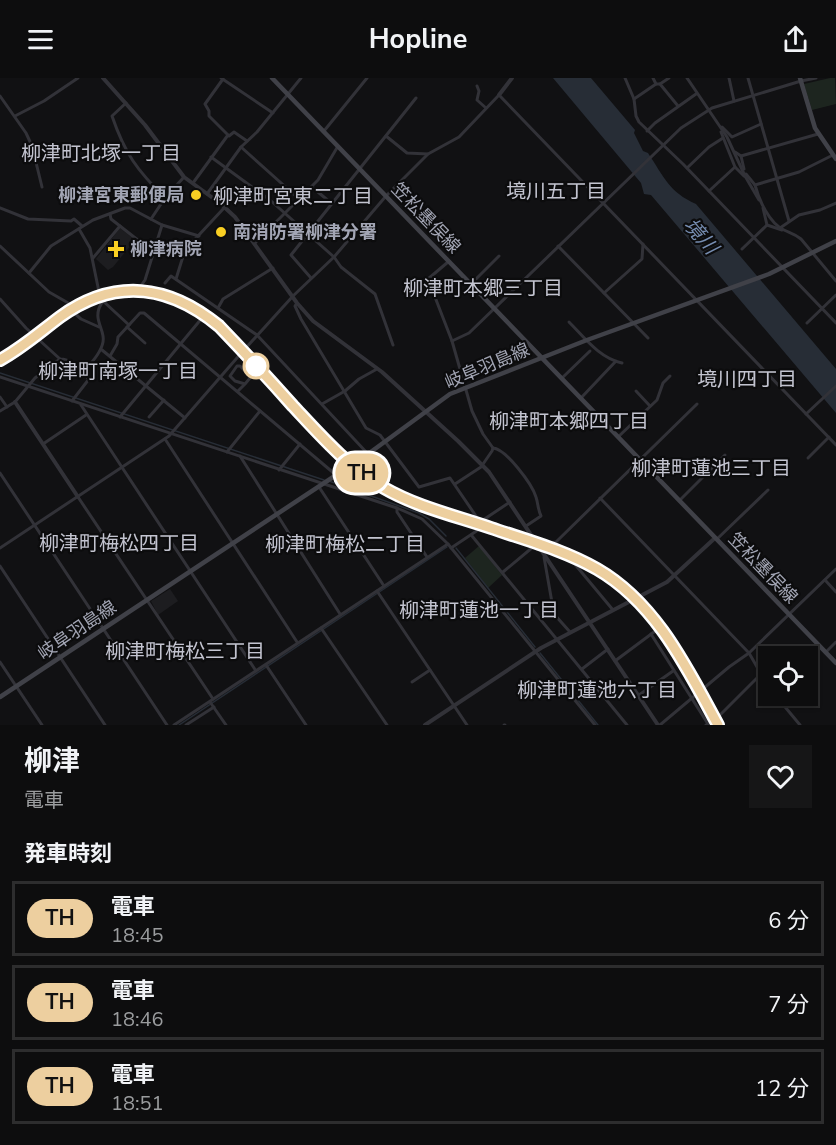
<!DOCTYPE html>
<html lang="ja">
<head>
<meta charset="utf-8">
<style>
  body { margin:0; font-family:"Nunito Sans","Noto Sans JP",sans-serif; background:#161617; color:#f1f3f6; height:100vh; display:flex; flex-direction:column; font-size:22px; white-space:nowrap }
  * { box-sizing:border-box; margin:0 }
  p { font-size:20px; color:#9a9c9e }
  .icon { flex:none; width:33px; height:33px; fill:none; stroke:currentColor; stroke-width:2; stroke-linecap:round; stroke-linejoin:round }
  .map { position:relative; height:647px; overflow:hidden }
  .details { display:flex; flex-direction:column; background:#0d0d0e; flex:1 }
  .details>* { flex:none }
  .badge { padding:0 12px; border-radius:20px; font-size:21px; line-height:39px }
  .buttons { position:absolute; left:758px; top:568px; display:grid; gap:12px }
  .buttons a { display:grid; place-items:center; width:60px; height:60px; border-radius:0px; background:#0d0d0e; box-shadow:0 2px 4px #0004,0 0 0 2px #2d2d2e; font-size:30px }
  .map>.badge { position:absolute; translate:-50% -50%; box-shadow:0 0 0 3px #fff }
  h2 { padding:0 24px; font-size:22px; line-height:54px }
  .round { display:grid; place-items:center; flex:none; width:63px; height:63px; border-radius:0px; background:#161617 }
  .headline { display:flex; align-items:center; justify-content:space-between; height:102px; padding:0 24px }
  h1 { font-size:28px; font-weight:700; line-height:45px }
  ul { padding:0; list-style:none }
  li { display:flex; align-items:center; gap:18px; height:75px; margin:0 12px 9px; padding:0 12px; border:3px solid #2d2d2e; border-radius:0px }
  li div { flex:1 }
  li b { display:block; font-size:22px }
  li em { font-style:normal }
  li .badge { min-width:66px; font-weight:700; text-align:center }
  header { display:flex; justify-content:space-between; align-items:center; height:78px; padding:0 24px; background:#0d0d0e; font-size:27px; font-weight:700 }
  .map>svg:first-child { display:block }
</style>
</head>
<body>
<header><svg class="icon" aria-label="menu" viewBox="0 0 24 24"><path d="M4 6h16M4 12h16M4 18h16"/></svg>Hopline<svg class="icon" aria-label="share" viewBox="0 0 24 24"><path d="M12 15V3M7 8l5-5 5 5M5 13v7h14v-7"/></svg></header>
<div class="map">
<svg width="836" height="647" viewBox="0 0 836 647">
  <rect width="100%" height="100%" fill="#111113"/>
  <!-- built -->
  <g fill="#1d1d20">
    <polygon points="120,150 135,162 113,189 108,192 96,181"/>
    <polygon points="170,511 178,523 158,537 151,523"/>
  </g>
  <!-- green -->
  <g fill="#1d251f">
    <polygon points="830,0 835,0 836,26 812,32 804,6"/>
    <polygon points="479,468 502,497 488,510 465,480"/>
  </g>
  <!-- water -->
  <path fill="#272d36" d="M553 0H591L635 52 634 55 643 73 648 75C664 99 669 114 696 126L836 291V335L651 117 644 116 641 105Z"/>
  <g fill="none" stroke-linecap="round" stroke-linejoin="round">
    <!-- stream -->
    <g stroke="#272d36" stroke-width="1.5">
      <polyline points="0,295 324,402"/>
      <polyline points="329,403 419,435 429,441 446,458"/>
      <polyline points="456,470 535,569"/>
      <polyline points="540,575 598,647"/>
      <polyline points="179,647 447,469"/>
    </g>
    <!-- minor -->
    <g stroke="#323238" stroke-width="3">
      <polyline points="221,0 273,35"/>
      <polyline points="625,0 634,21 636,38 639,44 683,86 836,245"/>
      <polyline points="687,0 727,59 745,98 759,122"/>
      <polyline points="729,0 734,23"/>
      <polyline points="748,0 789,143"/>
      <polyline points="223,1 205,26 209,33 209,38 229,58 234,54 247,63"/>
      <polyline points="656,6 660,6 678,28"/>
      <polyline points="660,6 669,0"/>
      <polyline points="477,8 479,13 477,22 486,30"/>
      <polyline points="0,18 26,55 32,68 42,109"/>
      <polyline points="634,21 656,6 653,0"/>
      <path d="M126 25 112 38C125 76 137 92 165 120"/>
      <polyline points="15,38 44,23 78,0"/>
      <polyline points="722,49 732,59 761,46"/>
      <polyline points="324,53 367,0"/>
      <polyline points="647,53 655,45 696,16"/>
      <polyline points="721,54 735,89 744,98"/>
      <polyline points="386,58 407,75 428,76"/>
      <polyline points="241,69 299,121"/>
      <polyline points="735,74 741,78 818,56"/>
      <path d="M833 77 799 94 755 107C759 122 769 145 784 152 790 155 795 156 801 161L836 203"/>
      <polyline points="741,78 744,91"/>
      <polyline points="211,79 270,122 334,179 341,189 375,216 393,267"/>
      <polyline points="687,90 709,69 723,60"/>
      <polyline points="746,96 755,107"/>
      <polyline points="193,105 228,57"/>
      <polyline points="312,109 331,125"/>
      <polyline points="709,113 735,89"/>
      <polyline points="207,116 241,69 257,54 301,0"/>
      <polyline points="0,130 28,141 71,143 74,141 82,148"/>
      <polyline points="763,130 767,147"/>
      <polyline points="110,136 111,141 148,170 154,173"/>
      <polyline points="151,141 165,120 184,99"/>
      <polyline points="767,147 782,152"/>
      <polyline points="780,150 799,137 820,132 836,125"/>
      <polyline points="79,151 90,170 99,214 103,223 129,247"/>
      <polyline points="255,165 318,102 338,68"/>
      <path d="M0 168 49 214 70 226C97 217 108 207 140 209L145 202 162 147"/>
      <polyline points="558,168 648,260"/>
      <polyline points="742,171 767,147"/>
      <polyline points="93,180 120,148"/>
      <path d="M448 184 428 201 452 263 472 333 483 356 493 370C506 371 532 406 536 419 538 425 538 432 541 438L526 448"/>
      <polyline points="29,195 51,168 93,142 125,130 130,130 162,147 199,158"/>
      <polyline points="311,200 291,177 416,20"/>
      <polyline points="176,201 185,172 224,130"/>
      <polyline points="165,205 171,198 257,257 368,376"/>
      <polyline points="471,206 499,178"/>
      <polyline points="604,215 642,181 643,166"/>
      <path d="M0 221 26 250 60 281C72 281 81 293 89 301L72 323"/>
      <polyline points="297,225 295,228 301,241 366,350 380,357 419,409 450,400 478,441 483,442 510,424"/>
      <polyline points="218,230 223,221 273,190"/>
      <polyline points="73,234 81,241 99,249"/>
      <path d="M569 244C584 259 599 280 622 285"/>
      <polyline points="807,245 836,217"/>
      <polyline points="127,249 145,265"/>
      <polyline points="452,263 469,255 681,50 712,30 801,3 816,0"/>
      <polyline points="102,272 185,340"/>
      <polyline points="110,278 117,266 118,259 140,235 144,235 336,397"/>
      <path d="M83 295C91 285 101 275 103 264 106 251 90 241 103 223"/>
      <polyline points="0,299 397,430 422,441 448,466 595,647"/>
      <polyline points="562,300 590,273"/>
      <polyline points="238,313 245,306 235,303 230,298 237,288 240,288 250,298 250,300 245,306"/>
      <polyline points="345,313 359,301 377,291"/>
      <polyline points="636,313 650,328"/>
      <polyline points="0,319 7,329"/>
      <polyline points="581,320 616,283"/>
      <polyline points="322,326 345,313"/>
      <polyline points="81,327 256,593"/>
      <polyline points="0,333 15,324 35,300 60,281"/>
      <polyline points="806,336 836,308"/>
      <polyline points="120,339 202,240"/>
      <polyline points="149,339 164,322"/>
      <polyline points="618,359 657,322 663,305 670,298"/>
      <polyline points="165,361 297,564"/>
      <polyline points="43,366 86,337"/>
      <polyline points="227,374 260,333"/>
      <polyline points="240,378 340,536"/>
      <polyline points="808,380 829,359"/>
      <polyline points="279,392 300,366"/>
      <polyline points="0,395 167,647"/>
      <polyline points="455,406 481,389 492,373 493,370"/>
      <polyline points="319,409 384,508"/>
      <polyline points="78,419 213,621"/>
      <polyline points="600,420 749,575 768,608"/>
      <polyline points="680,422 725,377"/>
      <polyline points="397,430 397,434 427,479"/>
      <polyline points="472,458 627,647"/>
      <polyline points="534,461 552,465 556,464 697,326"/>
      <polyline points="717,461 768,412"/>
      <polyline points="554,465 597,487 639,519 673,560 718,639 761,596"/>
      <polyline points="0,470 169,358 243,273 293,218 334,179 386,118 428,76 459,59 499,17 836,367"/>
      <polyline points="451,470 481,450 537,469 573,484 613,532"/>
      <polyline points="544,479 554,536 570,554"/>
      <polyline points="0,488 105,647"/>
      <polyline points="503,494 533,469"/>
      <polyline points="825,502 836,514"/>
      <polyline points="377,513 467,647"/>
      <polyline points="321,550 387,647"/>
      <polyline points="651,556 708,646 706,647"/>
      <polyline points="826,574 836,564"/>
      <polyline points="615,583 658,551 632,522"/>
      <polyline points="0,584 42,647"/>
      <polyline points="266,587 306,647"/>
      <polyline points="582,591 608,571"/>
      <polyline points="412,604 430,592"/>
      <polyline points="639,617 673,593"/>
      <polyline points="776,618 800,647"/>
      <polyline points="210,624 226,647"/>
      <polyline points="174,647 448,466"/>
      <polyline points="186,647 214,629"/>
      <polyline points="504,647 505,647"/>
      <polyline points="660,647 729,589 749,575 836,491"/>
    </g>
    <!-- tertiary -->
    <g stroke="#323238" stroke-width="4">
      <polyline points="103,0 145,47 184,99 221,126 235,139 297,225 313,243 382,294 458,363 489,394 658,647"/>
      <polyline points="499,17 512,0"/>
      <polyline points="15,324 78,419"/>
      <polyline points="425,647 541,570 667,504 715,460"/>
    </g>
    <!-- secondary -->
    <g stroke="#404148" stroke-width="4.5">
      <polyline points="272,0 836,585"/>
      <polyline points="800,0 815,50 836,81"/>
      <polyline points="0,619 368,376 450,316 587,262 769,196 836,163"/>
    </g>
    <defs>
      <path id="rail" d="M0 282C22 270 40 254 60 239 114 200 169 206 219 248 244 274 269 301 293 328 322 358 348 389 384 410 417 429 456 438 491 450 526 462 564 472 597 491 656 525 687 590 718 647"/>
    </defs>
    <!-- rail casing -->
    <use href="#rail" stroke="#494a51" stroke-width="4"/>
    <!-- rail -->
    <use href="#rail" stroke="#0c0c0d" stroke-width="1.5" stroke-dasharray="4.5" stroke-linecap="butt"/>
  </g>
  <g fill="none" stroke-linecap="round" stroke-linejoin="round">
    <defs>
      <path id="line" d="M0 282C22 270 40 254 60 239 114 200 168 206 219 248 244 274 269 301 293 328 321 358 348 389 384 410 417 429 456 438 491 450 526 462 564 472 597 491 656 525 687 590 718 647"/>
    </defs>
    <!-- line casing -->
    <use href="#line" stroke="#fff" stroke-width="14"/>
    <!-- line -->
    <use href="#line" stroke="#edcf9f" stroke-width="9"/>
  </g>
  <!-- markers -->
  <g fill="#f9cf23" stroke="#0c0c0d" stroke-width="2">
    <circle cx="196" cy="117" r="6"/>
    <circle cx="221" cy="154" r="6"/>
    <path d="M113 162h6v6h6v6h-6v6h-6v-6h-6v-6h6z"/>
  </g>
  <circle fill="#fff" stroke="#edcf9f" stroke-width="3" cx="256" cy="288" r="12"/>
  <g text-anchor="middle" stroke-width="4.5" stroke-linejoin="round" paint-order="stroke">
    <!-- poi labels -->
    <g font-size="18" font-weight="bold" fill="#a2a5b4" stroke="#0c0c0d" text-anchor="start">
      <text x="184" y="123" text-anchor="end">柳津宮東郵便局</text>
      <text x="233" y="160">南消防署柳津分署</text>
      <text x="130" y="177">柳津病院</text>
    </g>
    <!-- street labels -->
    <g font-size="18" fill="#a2a5b4" stroke="#0c0c0d">
      <text transform="translate(426 140) rotate(46)" y="6">笠松墨俣線</text>
      <text transform="translate(487 288) rotate(-23)" y="6">岐阜羽島線</text>
      <text transform="translate(763 490) rotate(46)" y="6">笠松墨俣線</text>
      <text transform="translate(77 552) rotate(-34)" y="6">岐阜羽島線</text>
    </g>
    <!-- neighbourhood labels -->
    <g font-size="20" fill="#c3c4d0" stroke="#0c0c0d">
      <text x="101" y="82">柳津町北塚一丁目</text>
      <text x="556" y="120">境川五丁目</text>
      <text x="293" y="125">柳津町宮東二丁目</text>
      <text x="483" y="217">柳津町本郷三丁目</text>
      <text x="118" y="300">柳津町南塚一丁目</text>
      <text x="747" y="308">境川四丁目</text>
      <text x="569" y="350">柳津町本郷四丁目</text>
      <text x="711" y="397">柳津町蓮池三丁目</text>
      <text x="119" y="472">柳津町梅松四丁目</text>
      <text x="345" y="473">柳津町梅松二丁目</text>
      <text x="479" y="539">柳津町蓮池一丁目</text>
      <text x="185" y="580">柳津町梅松三丁目</text>
      <text x="597" y="619">柳津町蓮池六丁目</text>
    </g>
    <!-- water labels -->
    <g font-size="20" font-style="italic" fill="#768db1" stroke="#0c0c0d">
      <text transform="translate(701 158) rotate(49)" y="7">境川</text>
    </g>
  </g>
</svg>
<div class="buttons">
<a><svg class="icon" aria-label="locate" viewBox="0 0 24 24"><circle cx="12" cy="12" r="6"/><path d="M12 2v4M12 18v4M2 12h4M18 12h4"/></svg></a>
</div>
<b class="badge" style="left:362px;top:395px;background:#edcf9f;color:#111">TH</b>
</div>
<section class="details">
<div class="headline"><div><h1>柳津</h1><p>電車</p></div><a class="round"><svg class="icon" aria-label="heart" viewBox="0 0 24 24"><path d="M12 20l-8-8c-3-5 5-10 8-4 3-6 11-1 8 4z"/></svg></a></div>
<h2>発車時刻</h2>
<ul>
<li><span class="badge" style="background:#edcf9f;color:#111">TH</span><div><b>電車</b><p>18:45</p></div><em>6 分</em></li>
<li><span class="badge" style="background:#edcf9f;color:#111">TH</span><div><b>電車</b><p>18:46</p></div><em>7 分</em></li>
<li><span class="badge" style="background:#edcf9f;color:#111">TH</span><div><b>電車</b><p>18:51</p></div><em>12 分</em></li>
</ul>
</section>
</body>
</html>
